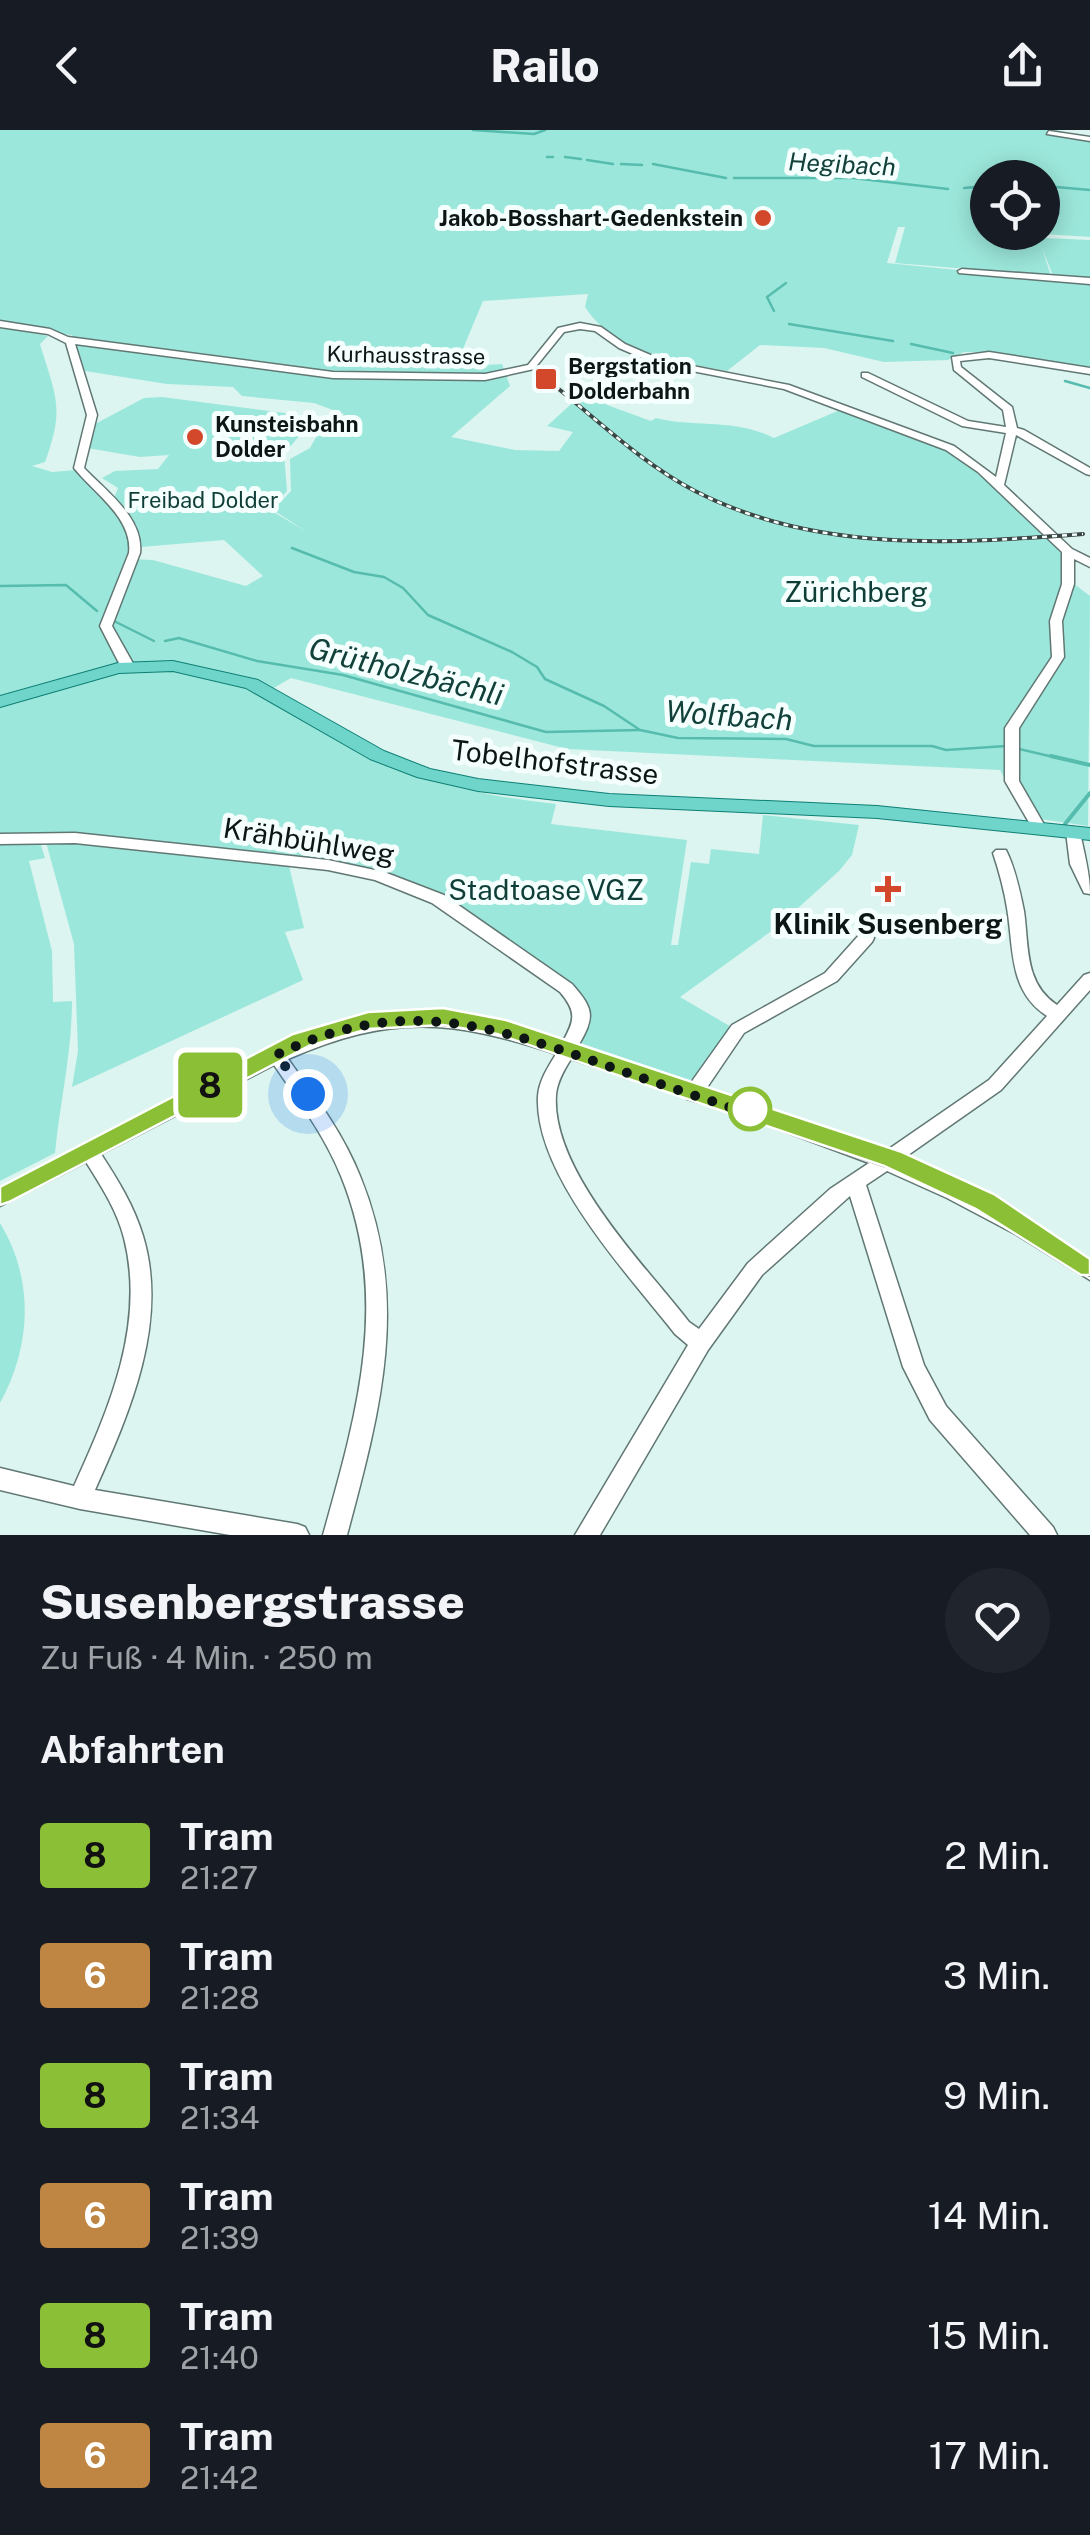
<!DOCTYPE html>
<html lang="de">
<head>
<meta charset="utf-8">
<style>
  body { margin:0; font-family:"Public Sans",sans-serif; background:#20242c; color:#f1f3f6; height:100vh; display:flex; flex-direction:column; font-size:38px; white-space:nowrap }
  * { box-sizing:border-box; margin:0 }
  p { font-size:32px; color:#9ea1a6 }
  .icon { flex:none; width:55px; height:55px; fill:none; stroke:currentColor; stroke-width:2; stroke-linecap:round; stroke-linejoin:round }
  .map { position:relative; height:1405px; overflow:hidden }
  .sheet { display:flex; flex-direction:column; background:#171b24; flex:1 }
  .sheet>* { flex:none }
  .badge { padding:0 20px; border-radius:8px; font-size:35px; line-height:65px }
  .controls { position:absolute; left:970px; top:30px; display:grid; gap:20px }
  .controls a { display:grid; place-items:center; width:90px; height:90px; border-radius:50%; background:#171b24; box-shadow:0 5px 25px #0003; font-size:50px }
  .you { position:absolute; width:50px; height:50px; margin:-25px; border:8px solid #fff; border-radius:50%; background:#1a73e8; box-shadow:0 0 0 15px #1a73e833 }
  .map>.badge { position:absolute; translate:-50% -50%; box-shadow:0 0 0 5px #fff }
  h2 { padding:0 40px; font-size:38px; line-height:90px }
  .round { display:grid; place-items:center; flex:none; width:105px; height:105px; border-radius:52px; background:#20242c }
  .headline { display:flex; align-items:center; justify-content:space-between; height:170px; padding:0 40px }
  h1 { font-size:48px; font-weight:800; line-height:75px }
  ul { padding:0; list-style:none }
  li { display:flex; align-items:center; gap:30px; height:120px; padding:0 40px }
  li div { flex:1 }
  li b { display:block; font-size:38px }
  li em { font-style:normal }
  li .badge { min-width:110px; font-weight:700; text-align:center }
  header { display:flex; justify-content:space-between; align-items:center; height:130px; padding:0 40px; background:#171b24; font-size:45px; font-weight:800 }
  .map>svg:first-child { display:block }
</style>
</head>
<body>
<header><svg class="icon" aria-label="back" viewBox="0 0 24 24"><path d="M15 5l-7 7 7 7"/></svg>Railo<svg class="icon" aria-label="share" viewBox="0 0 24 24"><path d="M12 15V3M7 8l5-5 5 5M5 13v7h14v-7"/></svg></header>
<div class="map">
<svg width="1090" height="1405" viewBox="0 0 1090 1405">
  <rect width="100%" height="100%" fill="#dcf5f0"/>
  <!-- green -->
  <g fill="#9ce7db" fill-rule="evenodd">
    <path d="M0 0H1057L1090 10V107L1043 104 1045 108 1090 110V148H1054L1042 118 1051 146 895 133 905 97H898L887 133 1090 153V239L985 222H964L948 230 884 232 824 218 760 215 727 241C678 232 614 223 585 177L588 164 483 171 460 226 468 236 502 234 510 256 451 307 515 320 559 321 573 302 547 296 579 267 573 261 592 260 607 275 651 291 656 288C695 298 735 288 774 308L847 277 962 325 1065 421V447L1090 466 1088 696 1026 687 1000 640 567 619 291 548 265 563C356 632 442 662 556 674L551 694 687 710 671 815H678L691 732 709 734 711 719 759 724 763 685 859 695 852 725 839 741 777 797 680 867 733 898 698 947 689 950 583 914 579 905 586 876C525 830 462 765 388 745L0 705ZM988 48H1042V102H988ZM12 199 72 205 85 241 167 254 233 257 242 266 314 273 344 284 334 293H324L310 318 290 329 291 361 273 380 307 402 270 380 287 361 284 324 315 287 162 267 144 268 95 294 87 318 140 327 169 325 158 339 115 341 102 348 118 358 114 368 135 393 141 417 224 410 263 446 246 456 153 430 130 429 133 407 107 369 76 340 52 342 32 336 45 332C65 278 56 267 40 214L48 206Z"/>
    <path d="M40 712 45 728 29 731 52 821 53 872 72 871C72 923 60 971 55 1023L0 1051V713Z"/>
    <polygon points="46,712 288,732 304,798 285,802 303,850 72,957 78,921 74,814"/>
    <path d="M0 1093C34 1149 32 1215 0 1273Z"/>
  </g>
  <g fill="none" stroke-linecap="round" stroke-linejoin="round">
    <!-- stream-far1 -->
    <g stroke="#56bcae" stroke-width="2.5">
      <polyline points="473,0 534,4 545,0"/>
      <polyline points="547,27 553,27"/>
      <polyline points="565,27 581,29"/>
      <polyline points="587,30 613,34"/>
      <polyline points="621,34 642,35"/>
      <polyline points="653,34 726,48"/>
      <polyline points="734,48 853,48 948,59"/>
      <polyline points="1042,56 1048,56"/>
      <polyline points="1056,57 1090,60"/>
      <polyline points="964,58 988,56"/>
      <polyline points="774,181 767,167 786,153"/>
      <polyline points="789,194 893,211"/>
      <polyline points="911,214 953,223"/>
      <polyline points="1065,251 1090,258"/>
      <polyline points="292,418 354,442 384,447 403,458 428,485 512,522 537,537 545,549 604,576 640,600 678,608 786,609 814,616 932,616 946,620 1006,616"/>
      <polyline points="0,456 66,455 97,481"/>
      <polyline points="116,492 154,511"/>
      <polyline points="165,511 179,508 257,531 343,545 546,602 640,600"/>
      <polyline points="1015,618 1062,629"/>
    </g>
    <!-- stream -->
    <g stroke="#56bcae" stroke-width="4">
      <polyline points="1051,626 1090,635"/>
      <polyline points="1065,694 1090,663"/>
    </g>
    <defs>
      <g id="minor">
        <polygon points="1049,1 1090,7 1090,11 1047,4"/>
        <polygon points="962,139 1090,148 1090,154 959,143 958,141"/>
        <path d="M0 191 50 199 68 207 333 242 485 244 528 235 558 198 580 193 601 197 625 214 662 230 789 255 954 316 996 347 1006 303 962 296 862 247V243H868L968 291 1006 297 1003 280 954 240 952 227 989 222 1090 238V244L989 228 960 231 961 237 1012 277 1017 298 1024 300 1090 338V345L1086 344 1016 305 1004 355 1072 419 1090 428V437L1074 429V454L1062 491 1064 527 1019 598V651L1046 698 1044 701H1034L1005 651V598L1052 527 1050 491 1062 454V422L978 342 946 320 784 259 656 234 619 218 595 201 580 199 564 202 534 239 485 250 333 248 75 214 97 285 84 338C106 361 144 388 140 423L112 496 135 537 128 541 121 537 100 496 129 423C133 388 94 363 74 338L87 285 66 213 48 204 0 197Z"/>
        <path d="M1073 697 1080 702C1084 723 1090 743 1090 764L1084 763 1070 734 1066 702Z"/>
        <path d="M75 703 328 730 384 742 444 765 572 854C595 880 595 887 577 918L690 954 732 895 825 843 860 804H872L874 808 872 812 837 851 744 903 706 959 883 1023 989 950 1047 886C1008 861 1014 818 1007 778 1004 759 999 741 993 723L996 720H1006C1015 738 1020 761 1024 781 1029 816 1024 853 1057 875L1084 845 1090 843V860L1001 960 901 1030C967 1060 1029 1092 1090 1130V1150L1017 1105 947 1068 887 1041 866 1055 924 1235 946 1276 1053 1397 1057 1405H1030L930 1290 903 1237 850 1066 762 1145 708 1220 600 1405H575L688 1215 675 1204C629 1145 534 1045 538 966 539 951 548 937 556 924 450 889 392 884 288 929 315 966 343 1003 360 1046 411 1170 380 1282 347 1405H323C357 1284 391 1168 341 1046 325 1006 298 970 274 935L101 1024C118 1050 134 1076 143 1106 169 1192 130 1282 95 1360L297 1394 305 1397 309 1405H230L80 1379 0 1360V1338L74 1356C109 1279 146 1194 124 1108 117 1080 101 1056 86 1032L0 1076V1059C59 1029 118 998 177 967 254 928 332 886 421 883 469 882 517 898 562 913 575 890 577 882 560 862L432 773 375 750 328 740 75 713 0 714V704ZM571 929 685 966 687 969 727 980 869 1033 830 1059 748 1133 699 1199 689 1192C645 1135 551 1041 556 965 557 952 564 940 571 929Z"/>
      </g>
      <polygon id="major" points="173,531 258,550 384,621 430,639 478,649 609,664 877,676 1090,698 1090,710 877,688 609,676 478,661 417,647 370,629 246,558 173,541 119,543 0,577 0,566 118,533"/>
    </defs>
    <!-- minor casing -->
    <use href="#minor" stroke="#617773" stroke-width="3"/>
    <!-- major casing -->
    <use href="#major" stroke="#0e7f74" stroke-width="2"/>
    <!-- minor -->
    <use href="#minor" fill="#fff" fill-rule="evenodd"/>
    <!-- major -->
    <use href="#major" fill="#6fd4ca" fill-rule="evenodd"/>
    <!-- tram-far1 -->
    <path stroke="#3a4643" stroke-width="2.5" d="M201 968C237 950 272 928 309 913 438 860 571 926 692 968"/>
    <!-- tram -->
    <g stroke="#3a4643" stroke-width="4">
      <polyline points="685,966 915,1046 991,1082 1090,1145"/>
      <polyline points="0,1071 206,966"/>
    </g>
    <defs>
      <path id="rail" d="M555 256C600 292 643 334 695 361 815 423 952 414 1083 404"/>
    </defs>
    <!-- rail casing -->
    <use href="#rail" stroke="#3a4643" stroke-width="4"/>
    <!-- rail -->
    <use href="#rail" stroke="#f5fffd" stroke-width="2.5" stroke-dasharray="5" stroke-linecap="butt"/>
  </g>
  <!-- line -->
  <polygon fill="#8bc036" stroke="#fff" stroke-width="2.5" points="443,878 506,890 902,1022 994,1064 1090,1129 1090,1145 1081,1145 976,1079 884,1036 497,904 443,895 368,899 309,916 9,1072 0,1075 0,1057 293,904 368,882"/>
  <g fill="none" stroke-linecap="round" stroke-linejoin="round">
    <!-- walk -->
    <path stroke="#0d1614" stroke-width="10" stroke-dasharray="0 18" d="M308 964 276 925C397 867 482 892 602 934 650 951 699 967 748 983L750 979"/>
  </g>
  <!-- markers -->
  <g fill="#d3482b" stroke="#f5fffd" stroke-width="4">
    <circle cx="763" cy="88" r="10"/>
    <rect x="534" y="237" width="24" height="24" rx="5"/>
    <circle cx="195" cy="307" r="10"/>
    <path d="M883 744h10v10h10v10h-10v10h-10v-10h-10v-10h10z"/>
  </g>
  <circle fill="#fff" stroke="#8bc036" stroke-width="5" cx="750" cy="979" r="20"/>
  <g text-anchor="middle" stroke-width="10" stroke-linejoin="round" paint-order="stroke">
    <!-- far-poi labels -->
    <g font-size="22" font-weight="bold" fill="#0d1614" stroke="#f5fffd" text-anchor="start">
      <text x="743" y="96" text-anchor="end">Jakob-Bosshart-Gedenkstein</text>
      <text x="568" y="244">Bergstation<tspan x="568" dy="25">Dolderbahn</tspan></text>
      <text x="215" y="302">Kunsteisbahn<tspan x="215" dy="25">Dolder</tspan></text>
    </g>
    <!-- far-street labels -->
    <g font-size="22" fill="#0d1614" stroke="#f5fffd">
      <text transform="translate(406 225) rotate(1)" y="8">Kurhausstrasse</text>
    </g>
    <!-- far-park labels -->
    <g font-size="22" fill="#0f3e38" stroke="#f5fffd">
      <text x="203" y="378">Freibad Dolder</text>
    </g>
    <!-- far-water labels -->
    <g font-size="25" font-style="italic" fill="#12413b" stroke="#f5fffd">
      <text transform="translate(842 34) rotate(3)" y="9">Hegibach</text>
    </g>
    <!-- park labels -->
    <g font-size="28" fill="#0f3e38" stroke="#f5fffd">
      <text x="856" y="472">Zürichberg</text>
      <text x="546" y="770">Stadtoase VGZ</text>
    </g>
    <!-- street labels -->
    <g font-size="28" fill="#0d1614" stroke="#f5fffd">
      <text transform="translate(555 632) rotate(7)" y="10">Tobelhofstrasse</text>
      <text transform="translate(309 711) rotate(9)" y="10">Krähbühlweg</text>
    </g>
    <!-- poi labels -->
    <g font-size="28" font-weight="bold" fill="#0d1614" stroke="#f5fffd">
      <text x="888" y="804">Klinik Susenberg</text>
    </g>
    <!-- water labels -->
    <g font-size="30" font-style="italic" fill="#12413b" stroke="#f5fffd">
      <text transform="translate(406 542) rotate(14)" y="10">Grütholzbächli</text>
      <text transform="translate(729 586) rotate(4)" y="10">Wolfbach</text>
    </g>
  </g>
</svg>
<div class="controls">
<a><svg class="icon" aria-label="locate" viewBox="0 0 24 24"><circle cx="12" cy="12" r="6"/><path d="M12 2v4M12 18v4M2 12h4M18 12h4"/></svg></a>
</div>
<div class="you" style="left:308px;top:964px"></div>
<b class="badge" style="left:210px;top:955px;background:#8bc036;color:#111">8</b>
</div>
<section class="sheet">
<div class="headline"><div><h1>Susenbergstrasse</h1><p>Zu Fuß · 4 Min. · 250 m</p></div><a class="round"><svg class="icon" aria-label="heart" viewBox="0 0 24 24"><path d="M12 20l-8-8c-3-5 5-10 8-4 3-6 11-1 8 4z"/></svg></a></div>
<h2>Abfahrten</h2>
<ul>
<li><span class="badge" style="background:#8bc036;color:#111">8</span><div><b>Tram</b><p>21:27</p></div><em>2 Min.</em></li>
<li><span class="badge" style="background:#be8543;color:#fff">6</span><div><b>Tram</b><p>21:28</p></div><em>3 Min.</em></li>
<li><span class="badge" style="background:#8bc036;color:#111">8</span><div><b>Tram</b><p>21:34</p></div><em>9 Min.</em></li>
<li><span class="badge" style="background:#be8543;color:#fff">6</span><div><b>Tram</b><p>21:39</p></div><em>14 Min.</em></li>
<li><span class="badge" style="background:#8bc036;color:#111">8</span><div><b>Tram</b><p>21:40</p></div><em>15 Min.</em></li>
<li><span class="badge" style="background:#be8543;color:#fff">6</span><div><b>Tram</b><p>21:42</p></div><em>17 Min.</em></li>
</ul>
</section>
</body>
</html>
